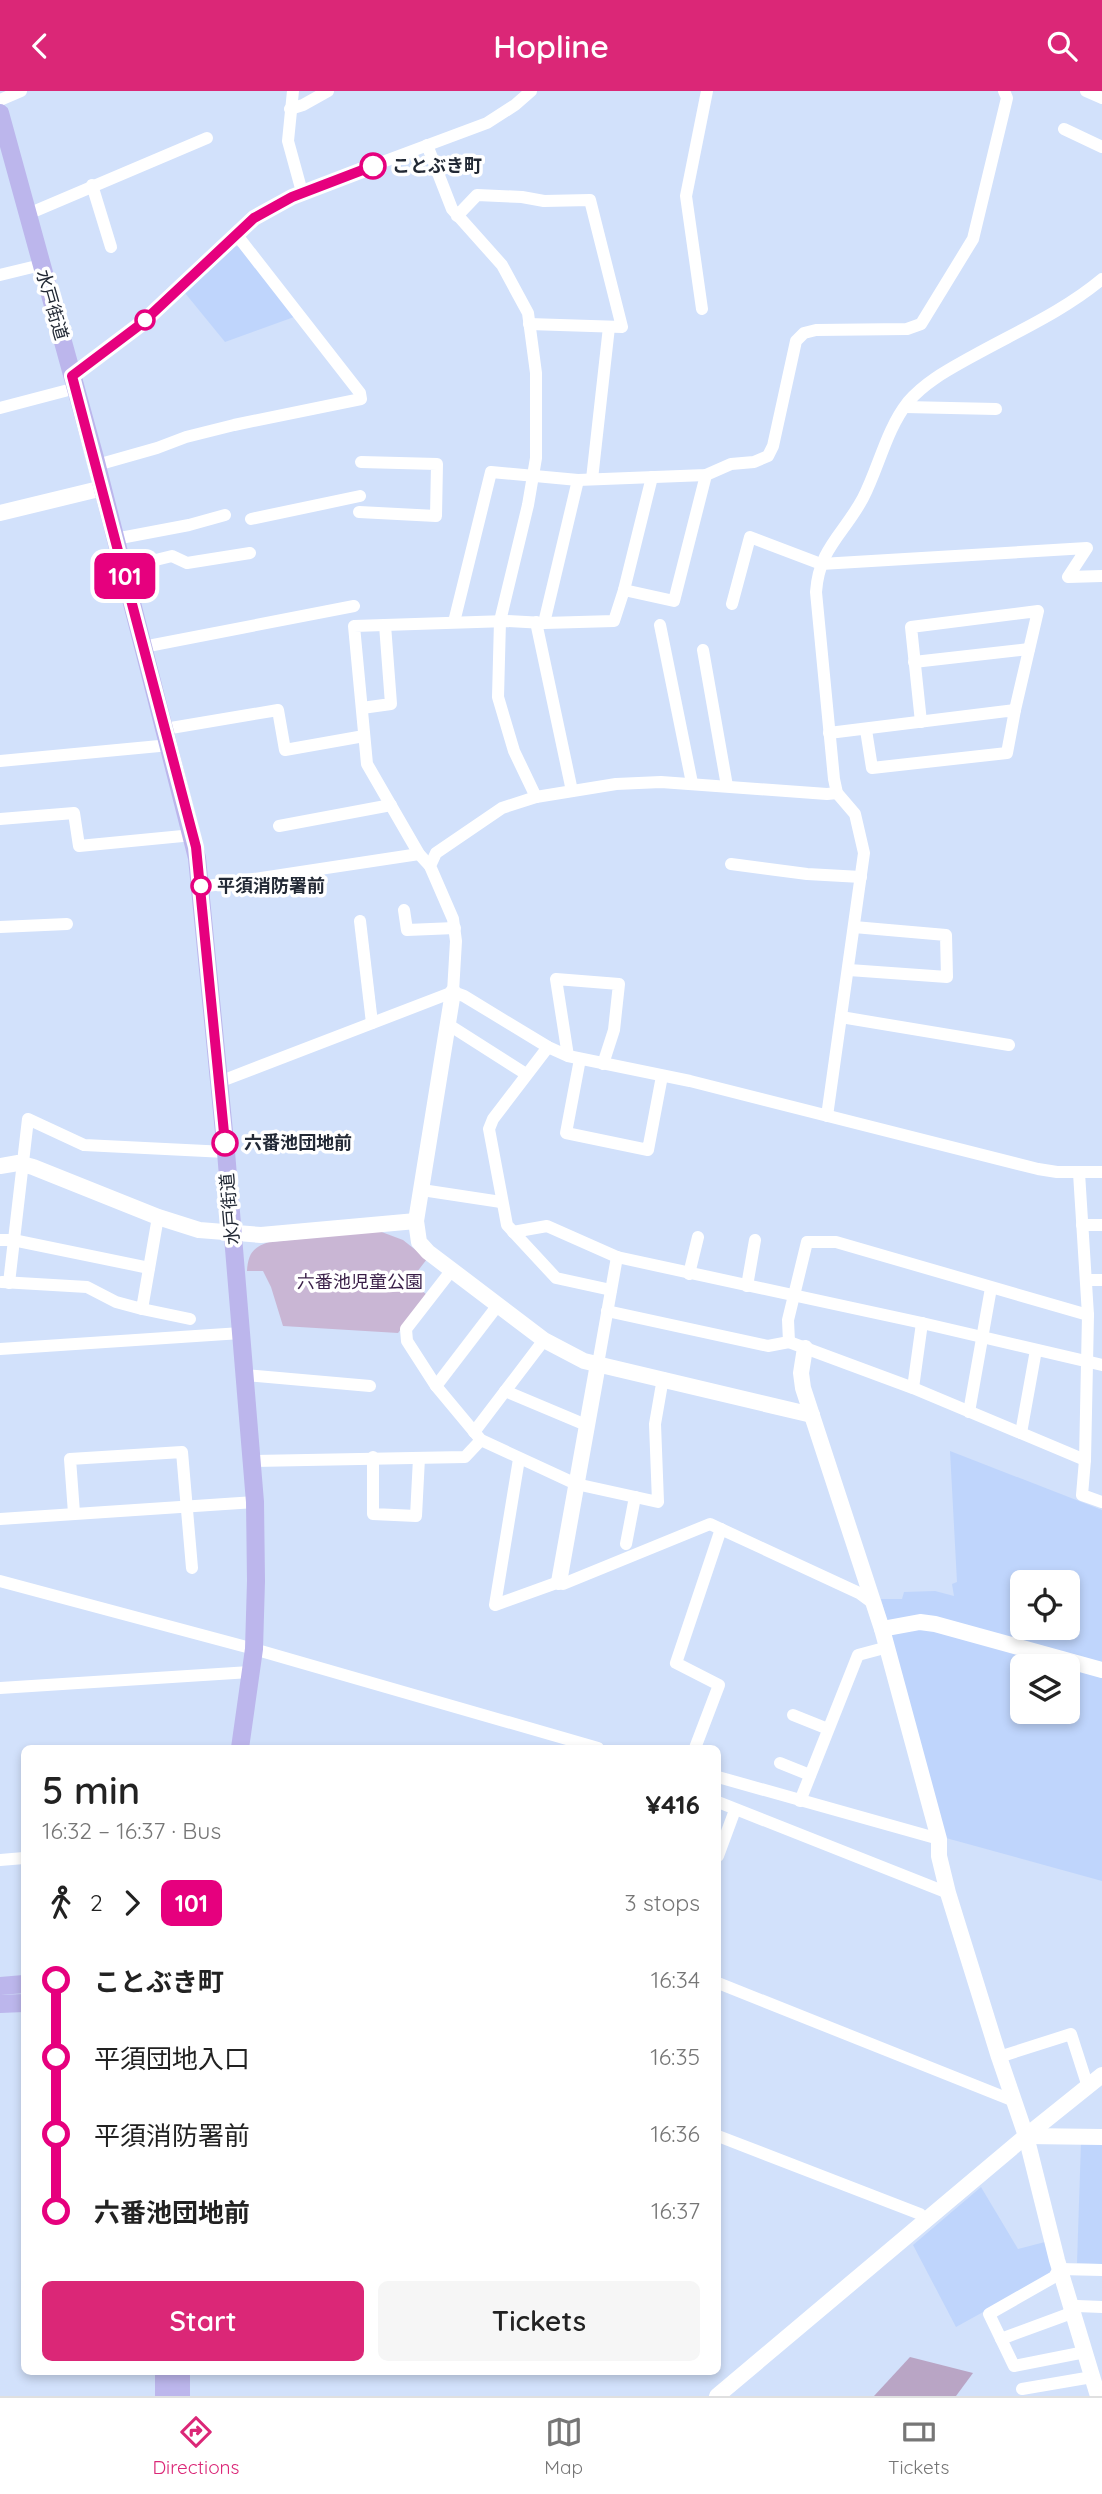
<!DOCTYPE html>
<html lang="en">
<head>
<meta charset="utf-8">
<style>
  body { margin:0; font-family:Quicksand,"Noto Sans JP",sans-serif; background:#f6f6f6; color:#222; height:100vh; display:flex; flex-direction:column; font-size:26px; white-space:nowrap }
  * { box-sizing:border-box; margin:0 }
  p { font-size:23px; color:#767676 }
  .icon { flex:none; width:38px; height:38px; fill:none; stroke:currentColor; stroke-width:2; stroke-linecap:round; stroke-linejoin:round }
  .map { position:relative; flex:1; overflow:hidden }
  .panel { position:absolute; left:21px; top:1654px; width:700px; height:630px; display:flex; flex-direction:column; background:#fff; border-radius:10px; box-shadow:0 4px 10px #0003 }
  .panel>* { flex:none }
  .badge { padding:0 14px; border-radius:10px; font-size:24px; line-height:46px }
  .controls { position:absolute; left:1010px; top:1479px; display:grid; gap:14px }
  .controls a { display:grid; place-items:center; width:70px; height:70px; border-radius:10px; background:#fff; box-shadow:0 4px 10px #0003; font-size:35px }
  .map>.badge { position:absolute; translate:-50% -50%; box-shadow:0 0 0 4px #fff }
  .legs { display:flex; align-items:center; gap:10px; height:77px; padding:0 21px; font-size:23px }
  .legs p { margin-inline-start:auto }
  .summary { display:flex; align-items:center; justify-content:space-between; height:119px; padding:0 21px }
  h1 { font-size:38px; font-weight:600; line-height:52px }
  .button { display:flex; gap:14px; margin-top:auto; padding:14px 21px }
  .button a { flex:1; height:80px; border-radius:10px; background:#db2777; color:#fff; font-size:28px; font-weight:600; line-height:80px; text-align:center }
  .button a+a { background:#f6f6f6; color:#222 }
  ul { padding:0 21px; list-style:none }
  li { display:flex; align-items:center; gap:24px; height:77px; font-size:26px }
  li i { display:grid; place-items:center; width:10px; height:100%; margin:0 9px; background:currentColor }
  li i::after { content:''; width:18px; height:18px; margin:-9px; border:5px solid; border-radius:50%; background:#fff }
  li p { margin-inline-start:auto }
  li:first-child i { background:linear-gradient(#0000 50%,currentColor 0) }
  li:last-child i { background:linear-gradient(currentColor 50%,#0000 0) }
  header { display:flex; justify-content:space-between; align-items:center; height:91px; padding:0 21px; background:#db2777; color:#fff; font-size:32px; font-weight:600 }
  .tabs { display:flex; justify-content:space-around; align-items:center; height:98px; border-top:2px solid #e0e0e0; background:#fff; font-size:19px; color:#767676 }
  .tabs a { display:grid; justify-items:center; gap:4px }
  .tabs .active { color:#db2777 }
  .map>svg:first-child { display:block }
</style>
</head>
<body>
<header><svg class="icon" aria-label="back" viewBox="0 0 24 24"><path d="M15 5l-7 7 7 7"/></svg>Hopline<svg class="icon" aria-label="search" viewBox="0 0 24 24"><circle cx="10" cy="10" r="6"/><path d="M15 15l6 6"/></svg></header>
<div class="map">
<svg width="1102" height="2305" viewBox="0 0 1102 2305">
  <rect width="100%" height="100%" fill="#d2e1fb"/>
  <!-- built -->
  <g fill="#bfd5fc" fill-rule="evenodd">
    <polygon points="234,155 242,156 294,226 225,251 185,202"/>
    <path d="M950 1360 1102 1419V1790L946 1747 881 1508H902L904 1501 935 1500 954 1505 952 1493 957 1491ZM1022 1491H1068V1536H1022ZM1022 1575H1068V1620H1022Z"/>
    <polygon points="1081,2052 1102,2053 1102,2173 1077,2172"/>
    <polygon points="981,2096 1018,2158 1045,2151 1054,2182 956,2236 913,2154"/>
  </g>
  <!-- green -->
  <path fill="#c9b6d4" d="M379 1140 403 1149 427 1168 410 1190 427 1204 398 1242 283 1235 271 1196 263 1180H247C248 1163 253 1156 269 1151Z"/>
  <!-- forest -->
  <polygon fill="#b9a5c5" points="910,2266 973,2282 956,2305 874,2305"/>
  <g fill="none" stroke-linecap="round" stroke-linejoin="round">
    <!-- street -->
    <g stroke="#fff" stroke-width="12">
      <polyline points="293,0 288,50 302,101"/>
      <polyline points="1086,0 1102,7"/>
      <polyline points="0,9 21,0"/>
      <polyline points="290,18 303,14 328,0"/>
      <polyline points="1064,38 1102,56"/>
      <polyline points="427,54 452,118 502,174 528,222 536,282 536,367 528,414 500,530 498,606 514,660 536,706"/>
      <polyline points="92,94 111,156"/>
      <polyline points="28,123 207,47"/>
      <polyline points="457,125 477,104 522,106 544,110 590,109 622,236 529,233"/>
      <polyline points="0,184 41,174"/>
      <polyline points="702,218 686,105 707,0"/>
      <polyline points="72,285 141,233 236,143 265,120 302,101 487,32 515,14 531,0"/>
      <polyline points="905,316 996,318"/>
      <polyline points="0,317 76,297"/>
      <polyline points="97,374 157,357 186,346 234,334 361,308 360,302 236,143"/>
      <polyline points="592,388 609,236"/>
      <polyline points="359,421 436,425 437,373 361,371"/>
      <polyline points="251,428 360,405"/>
      <polyline points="115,448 189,434 225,424"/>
      <polyline points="123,477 172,465 187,472 250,462"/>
      <polyline points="624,499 674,510 706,384"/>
      <polyline points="732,513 750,446 821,473 1087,457 1068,486 1102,485"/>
      <polyline points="454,531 491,381 578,389 706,384 731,373 754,371 768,365 773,355 796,250 804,242 816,239 907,238 921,233 973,148 1007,7 1004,0"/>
      <polyline points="536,531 572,700"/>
      <polyline points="544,532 578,389"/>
      <polyline points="660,534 692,692"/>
      <polyline points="143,556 354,515"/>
      <polyline points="703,559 727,695"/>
      <polyline points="914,571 1029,558"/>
      <polyline points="362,617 391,613 385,534"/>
      <polyline points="921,631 911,536 1038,520 1015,619"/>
      <polyline points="165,638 278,619 285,659 364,645"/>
      <polyline points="829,642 1015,619 1007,662 872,677 866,639"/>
      <polyline points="0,670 170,654"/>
      <polyline points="0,728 74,722 79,755 193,744"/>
      <polyline points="279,735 391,714"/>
      <polyline points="731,773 807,783 861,786"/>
      <polyline points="430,775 419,763 367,673 354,535 507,530 544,532 614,530 624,499 652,386"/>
      <polyline points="201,796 419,763"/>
      <polyline points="404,819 407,839 455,837"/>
      <polyline points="360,830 372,932"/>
      <polyline points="0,836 67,833"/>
      <polyline points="849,879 947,886 946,844 854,836"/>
      <polyline points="453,901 456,850 453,828 430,775 436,762 502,717 536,706 616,693 661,691 827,703 837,702"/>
      <polyline points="841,926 1009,954"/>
      <polyline points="449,934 526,983"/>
      <polyline points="548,956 493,1028 489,1038 507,1134 556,1187 611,1199"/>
      <polyline points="568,965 556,888 619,893 614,939 603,973"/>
      <polyline points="580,968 566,1042 648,1059 662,985"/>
      <polyline points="219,991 453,901 464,905 548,956 568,965 690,990 1038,1078 1057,1081 1102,1081"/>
      <path d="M827 1025 864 762 855 723 837 702 834 688 816 501C819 457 844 443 863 407 879 376 886 339 908 311 926 290 950 278 973 265 1016 241 1064 220 1102 188"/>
      <polyline points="1079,1082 1088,1224 1085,1369 1082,1404 1102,1411"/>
      <polyline points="422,1099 501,1111"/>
      <polyline points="1082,1134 1102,1134"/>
      <polyline points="513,1141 547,1135 617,1166 922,1232 1102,1274"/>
      <polyline points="0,1149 13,1149 149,1177"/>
      <polyline points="451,1180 406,1238 407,1250 436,1295 481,1349 576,1393 658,1411 655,1333 663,1287"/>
      <polyline points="689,1183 698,1146"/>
      <polyline points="1087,1189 1102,1189"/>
      <polyline points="2,1191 87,1196 116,1211 142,1218 158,1126"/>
      <polyline points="9,1192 28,1028 84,1054 226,1061"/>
      <polyline points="747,1195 755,1149"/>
      <polyline points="142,1218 190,1228"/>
      <polyline points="607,1220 768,1255 789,1251 913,1297 1085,1369"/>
      <polyline points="789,1251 788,1229 807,1151 836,1151 1088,1224"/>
      <polyline points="0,1258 241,1242"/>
      <polyline points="598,1273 617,1166"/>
      <polyline points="245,1284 370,1295"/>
      <polyline points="436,1295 498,1214"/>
      <polyline points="913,1297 922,1232"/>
      <polyline points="505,1300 586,1334"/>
      <polyline points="969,1321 991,1197"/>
      <polyline points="474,1341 544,1249"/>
      <polyline points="1021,1342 1036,1259"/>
      <polyline points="373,1366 373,1423 416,1425 419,1367"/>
      <polyline points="519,1368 495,1514 559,1491 563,1493 710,1433 859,1502 874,1513"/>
      <polyline points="252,1370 465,1366 481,1349"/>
      <polyline points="74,1422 70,1368 182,1361 192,1477"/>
      <polyline points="0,1428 255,1411"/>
      <polyline points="626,1453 635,1406"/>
      <polyline points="0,1490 254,1558 598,1657"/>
      <polyline points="0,1597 250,1581"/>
      <polyline points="793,1624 828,1638"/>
      <polyline points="695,1657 719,1594 676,1572 721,1438"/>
      <polyline points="780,1672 810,1684"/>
      <polyline points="718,1686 939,1748"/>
      <polyline points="800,1710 858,1564 888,1556"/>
      <polyline points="718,1711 948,1802"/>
      <polyline points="718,1765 735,1719"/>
      <polyline points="0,1769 24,1767"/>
      <polyline points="718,1892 1014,2010"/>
      <polyline points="999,1966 1071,1943 1088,1996"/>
      <polyline points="718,2045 920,2123 925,2132"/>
      <polyline points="1001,2248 1066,2224 1077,2215 1102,2216"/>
      <polyline points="1085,2261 1014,2275 989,2223 1054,2186 1059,2178 1102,2179"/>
      <polyline points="1022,2298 1092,2286"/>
    </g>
    <!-- secondary -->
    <g stroke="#fff" stroke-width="16">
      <polyline points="0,422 103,397"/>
      <polyline points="453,901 416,1130 419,1151 428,1161 544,1249 584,1270 812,1324"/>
      <polyline points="0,1075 18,1072 33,1076 158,1126 199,1139 261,1144 416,1130"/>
      <polyline points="805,1257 801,1282 803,1297 882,1538 939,1748 939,1765 948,1802 999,1966 1026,2045 1057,2169 1098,2305"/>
      <polyline points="559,1491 598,1273"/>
      <polyline points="882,1538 920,1531 935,1533 1102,1579"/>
      <polyline points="1026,2045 1102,2046"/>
      <polyline points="717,2305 1026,2045 1102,1984"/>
    </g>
    <!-- primary -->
    <g stroke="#bcb6ec" stroke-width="18">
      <polyline points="0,22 95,367 197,767 226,1061 255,1411 256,1490 254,1558 240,1657"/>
      <polyline points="0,1895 24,1893"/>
      <polyline points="0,1913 24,1912"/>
      <polyline points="181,2280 181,2305"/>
      <polyline points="164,2305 164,2280"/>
    </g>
  </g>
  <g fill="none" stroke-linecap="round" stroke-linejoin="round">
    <defs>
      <polyline id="line-1" points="225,1052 196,756 72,285 141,233 254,127 292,106 373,75"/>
    </defs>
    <!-- line-1 casing -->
    <use href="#line-1" stroke="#fff" stroke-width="16"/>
    <!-- line-1 -->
    <use href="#line-1" stroke="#e6007e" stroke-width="10"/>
  </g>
  <!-- markers -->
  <g fill="#fff" stroke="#e6007e" stroke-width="3.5">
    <circle cx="373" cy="75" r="12"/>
    <circle cx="145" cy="229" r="9"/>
    <circle cx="201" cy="795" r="9"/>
    <circle cx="225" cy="1052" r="12"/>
  </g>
  <g text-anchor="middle" stroke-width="7" stroke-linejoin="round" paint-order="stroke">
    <!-- stop labels -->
    <g font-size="18" font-weight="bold" fill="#222935" stroke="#fff" text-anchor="start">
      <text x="392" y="81">ことぶき町</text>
      <text x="217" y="801">平須消防署前</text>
      <text x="244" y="1058">六番池団地前</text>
    </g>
    <!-- street labels -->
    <g font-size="18" fill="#222935" stroke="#fff">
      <text transform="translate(52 214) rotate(74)" y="6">水戸街道</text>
      <text transform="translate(230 1118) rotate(-95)" y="6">水戸街道</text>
    </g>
    <!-- park labels -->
    <g font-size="18" fill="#391e47" stroke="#fff">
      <text x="360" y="1197">六番池児童公園</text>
    </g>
  </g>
</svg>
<div class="controls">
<a><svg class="icon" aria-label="locate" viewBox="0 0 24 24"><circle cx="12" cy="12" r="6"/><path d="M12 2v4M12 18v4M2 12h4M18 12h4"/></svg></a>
<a><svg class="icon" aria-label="layers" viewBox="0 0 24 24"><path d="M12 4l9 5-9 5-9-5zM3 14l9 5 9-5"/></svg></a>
</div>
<b class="badge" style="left:125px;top:485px;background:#e6007e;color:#fff">101</b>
<section class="panel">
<div class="summary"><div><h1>5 min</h1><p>16:32 – 16:37 · Bus</p></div><b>¥416</b></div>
<div class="legs"><svg class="icon" aria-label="walk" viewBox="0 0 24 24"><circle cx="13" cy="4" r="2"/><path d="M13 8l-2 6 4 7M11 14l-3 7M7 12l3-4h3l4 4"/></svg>2<svg class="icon" aria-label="forward" viewBox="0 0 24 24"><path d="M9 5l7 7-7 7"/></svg><b class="badge" style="background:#e6007e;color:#fff">101</b><p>3 stops</p></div>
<ul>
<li><i style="color:#e6007e"></i><b>ことぶき町</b><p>16:34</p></li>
<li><i style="color:#e6007e"></i><span>平須団地入口</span><p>16:35</p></li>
<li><i style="color:#e6007e"></i><span>平須消防署前</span><p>16:36</p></li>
<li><i style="color:#e6007e"></i><b>六番池団地前</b><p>16:37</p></li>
</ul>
<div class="button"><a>Start</a><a>Tickets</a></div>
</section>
</div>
<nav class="tabs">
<a class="active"><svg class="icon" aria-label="directions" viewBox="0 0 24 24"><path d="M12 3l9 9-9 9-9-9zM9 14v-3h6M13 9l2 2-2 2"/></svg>Directions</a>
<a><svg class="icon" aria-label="map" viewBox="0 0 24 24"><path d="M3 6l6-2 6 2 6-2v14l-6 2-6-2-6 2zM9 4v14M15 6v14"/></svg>Map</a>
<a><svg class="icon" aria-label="tickets" viewBox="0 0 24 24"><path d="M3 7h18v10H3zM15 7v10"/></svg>Tickets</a>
</nav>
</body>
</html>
